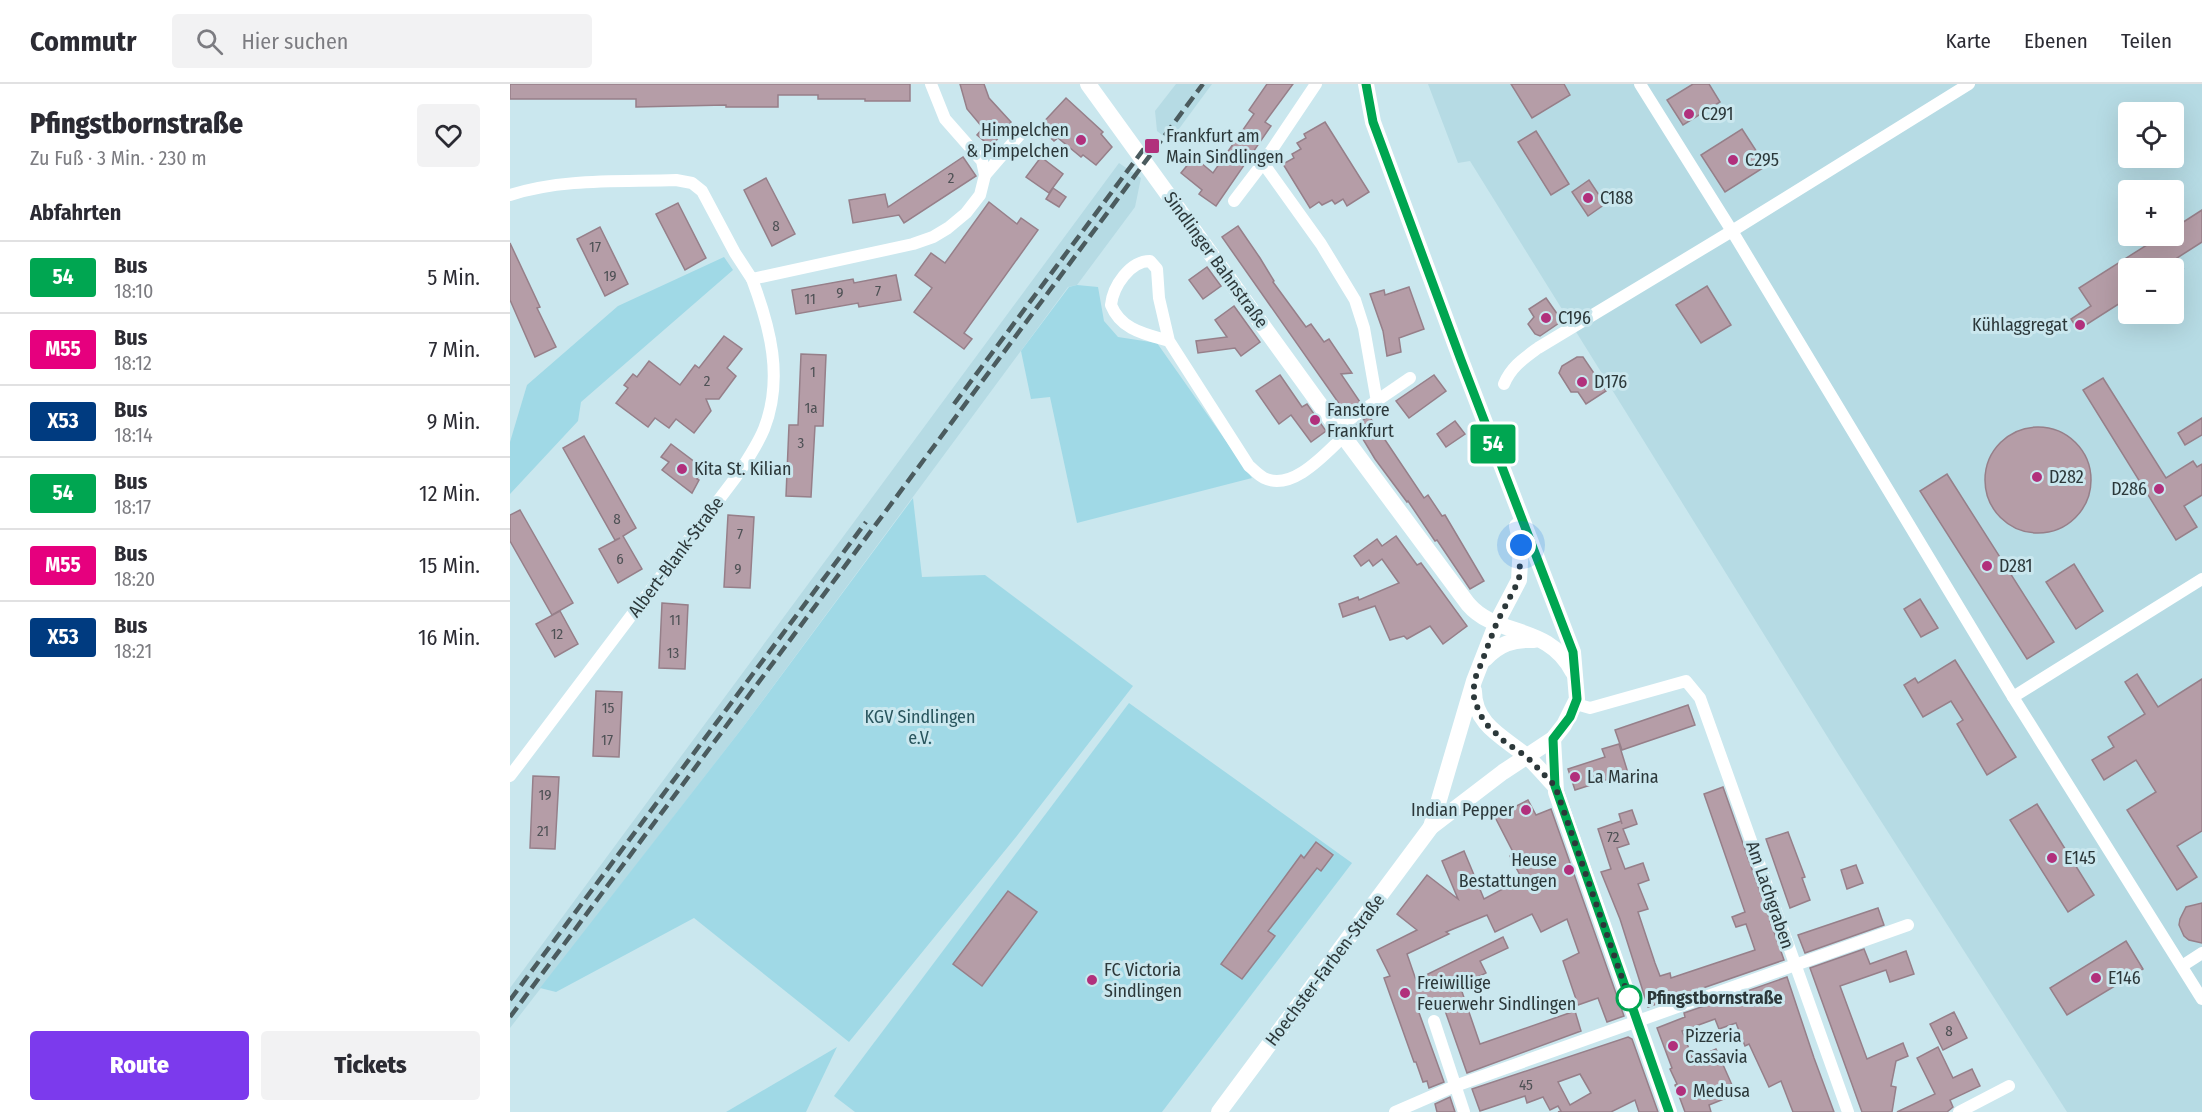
<!DOCTYPE html>
<html lang="de">
<head>
<meta charset="utf-8">
<style>
  body { margin:0; font-family:"Fira Sans Condensed",sans-serif; background:#f2f2f3; color:#2b2b33; height:100vh; display:flex; flex-direction:column; font-size:22px; white-space:nowrap }
  * { box-sizing:border-box; margin:0 }
  p { font-size:20px; color:#7c7c81 }
  .icon { flex:none; width:33px; height:33px; fill:none; stroke:currentColor; stroke-width:2; stroke-linecap:round; stroke-linejoin:round }
  .map { position:relative; flex:1; overflow:hidden }
  .drawer { display:flex; flex-direction:column; background:#fff; width:510px }
  .drawer>* { flex:none }
  .badge { padding:0 12px; border-radius:4px; font-size:21px; line-height:39px }
  .tools { position:absolute; left:1608px; top:18px; display:grid; gap:12px }
  .tools a { display:grid; place-items:center; width:66px; height:66px; border-radius:6px; background:#fff; box-shadow:0 6px 24px #0002; font-size:30px }
  .you { position:absolute; width:30px; height:30px; margin:-15px; border:4px solid #fff; border-radius:50%; background:#1a73e8; box-shadow:0 0 0 9px #1a73e833 }
  .map>.badge { position:absolute; translate:-50% -50%; box-shadow:0 0 0 3px #fff }
  h2 { padding:0 30px; font-size:22px; line-height:54px }
  .round { display:grid; place-items:center; flex:none; width:63px; height:63px; border-radius:6px; background:#f2f2f3 }
  .head { display:flex; align-items:center; justify-content:space-between; height:102px; padding:0 30px }
  h1 { font-size:28px; font-weight:800; line-height:45px }
  .primary-button { display:flex; gap:12px; margin-top:auto; padding:12px 30px }
  .primary-button a { flex:1; height:69px; border-radius:6px; background:#7c3aed; color:#fff; font-size:24px; font-weight:800; line-height:69px; text-align:center }
  .primary-button a+a { background:#f2f2f3; color:#2b2b33 }
  ul { padding:0; list-style:none }
  li { display:flex; align-items:center; gap:18px; height:72px; padding:0 30px; border-top:2px solid #e1e1e2 }
  li div { flex:1 }
  li b { display:block; font-size:22px }
  li em { font-style:normal }
  li .badge { min-width:66px; font-weight:700; text-align:center }
  header { display:flex; align-items:center; gap:36px; box-sizing:border-box; height:84px; padding:0 30px; background:#fff; border-bottom:2px solid #e1e1e2 }
  header strong { font-size:28px }
  nav { display:flex; gap:33px; margin-inline-start:auto; font-size:21px }
  .search { width:420px; height:54px; background:#f2f2f3; display:flex; align-items:center; gap:15px; box-sizing:border-box; padding:0 21px; border-radius:6px; color:#7c7c81; font-size:22px }
  main { display:flex; flex:1; min-height:0 }
  .map>svg:first-child { display:block }
</style>
</head>
<body>
<header>
<strong>Commutr</strong>
<div class="search"><svg class="icon" aria-label="search" viewBox="0 0 24 24"><circle cx="10" cy="10" r="6"/><path d="M15 15l6 6"/></svg>Hier suchen</div>
<nav><a>Karte</a><a>Ebenen</a><a>Teilen</a></nav>
</header>
<main>
<section class="drawer">
<div class="head"><div><h1>Pfingstbornstraße</h1><p>Zu Fuß · 3 Min. · 230 m</p></div><a class="round"><svg class="icon" aria-label="heart" viewBox="0 0 24 24"><path d="M12 20l-8-8c-3-5 5-10 8-4 3-6 11-1 8 4z"/></svg></a></div>
<h2>Abfahrten</h2>
<ul>
<li><span class="badge" style="background:#00a651;color:#fff">54</span><div><b>Bus</b><p>18:10</p></div><em>5 Min.</em></li>
<li><span class="badge" style="background:#e6007e;color:#fff">M55</span><div><b>Bus</b><p>18:12</p></div><em>7 Min.</em></li>
<li><span class="badge" style="background:#003b80;color:#fff">X53</span><div><b>Bus</b><p>18:14</p></div><em>9 Min.</em></li>
<li><span class="badge" style="background:#00a651;color:#fff">54</span><div><b>Bus</b><p>18:17</p></div><em>12 Min.</em></li>
<li><span class="badge" style="background:#e6007e;color:#fff">M55</span><div><b>Bus</b><p>18:20</p></div><em>15 Min.</em></li>
<li><span class="badge" style="background:#003b80;color:#fff">X53</span><div><b>Bus</b><p>18:21</p></div><em>16 Min.</em></li>
</ul>
<div class="primary-button"><a>Route</a><a>Tickets</a></div>
</section>
<div class="map">
<svg width="1692" height="1028" viewBox="0 0 1692 1028">
  <rect width="100%" height="100%" fill="#cae7ee"/>
  <!-- built -->
  <g fill="#b6dbe4" fill-rule="evenodd">
    <polygon points="666,0 702,0 660,57 647,47 645,27"/>
    <path d="M918 0H1692V1028H1557L1330 673 960 77 948 79ZM1618 28H1664V74H1618ZM1618 106H1664V152H1618ZM1618 184H1664V230H1618Z"/>
    <polygon points="609,79 631,94 625,123 567,201 558,203 233,643 0,944 0,904"/>
  </g>
  <!-- green -->
  <g fill="#a0d9e6">
    <polygon points="214,173 223,186 71,318 68,337 0,410 0,358 17,301 108,222"/>
    <polygon points="567,201 588,203 594,237 608,253 647,259 742,394 567,439 540,313 521,315 511,267 559,203"/>
    <polygon points="403,414 412,493 475,491 623,602 506,753 339,958 184,834 46,908 30,904 233,643"/>
    <polygon points="619,619 842,779 652,1028 345,1028 324,1012"/>
    <polygon points="327,963 296,1028 216,1028"/>
  </g>
  <!-- building -->
  <g fill="#b59da7" stroke="#967f89" stroke-width="1.5" fill-rule="evenodd">
    <polygon points="0,0 400,0 400,17 355,17 355,15 308,15 308,11 268,11 268,23 216,23 216,21 126,23 126,15 0,15"/>
    <polygon points="450,0 474,0 479,14 501,38 481,63 467,51 473,44 457,25"/>
    <polygon points="757,0 783,0 755,38 761,42 706,122 689,110 692,106 671,89 684,73 703,89 744,30 739,26"/>
    <polygon points="1001,0 1054,0 1060,11 1022,34"/>
    <polygon points="1183,0 1199,0 1210,18 1173,41 1157,16"/>
    <polygon points="556,14 593,48 591,50 602,63 586,81 573,71 571,73 548,54 544,57 529,43"/>
    <polygon points="815,38 859,108 837,122 833,115 825,120 822,116 812,121 809,118 800,124 773,80 784,74 782,70 791,65 787,59 796,54 794,50"/>
    <polygon points="1232,45 1256,82 1215,108 1191,71"/>
    <polygon points="1026,47 1059,100 1041,111 1008,58"/>
    <polygon points="453,73 466,92 394,139 389,131 343,139 339,116 375,110 378,123"/>
    <polygon points="531,73 553,90 539,109 516,93"/>
    <polygon points="256,94 285,150 262,162 234,106"/>
    <polygon points="1079,96 1095,120 1078,132 1062,108"/>
    <polygon points="543,104 556,113 549,123 536,115"/>
    <polygon points="479,118 507,140 511,134 528,146 454,249 462,255 454,265 404,228 422,204 405,191 421,169 435,179"/>
    <polygon points="168,119 196,174 175,186 146,130"/>
    <polygon points="1692,126 1692,158 1667,174 1673,184 1618,184 1618,214 1568,246 1561,235 1581,222 1569,204 1651,152 1664,152 1664,144"/>
    <polygon points="728,142 750,174 764,197 763,198 796,243 801,240 814,258 819,255 842,289 831,290 850,318 835,328 712,153"/>
    <polygon points="90,143 118,200 95,212 67,155"/>
    <polygon points="0,159 30,223 27,224 46,263 25,273 0,216"/>
    <polygon points="697,183 711,202 693,215 679,196"/>
    <polygon points="386,191 391,216 349,223 348,219 286,230 282,206 343,195 344,199"/>
    <polygon points="1197,202 1221,241 1191,259 1166,221"/>
    <polygon points="899,203 914,245 889,254 891,268 877,272 873,247 860,210 874,206 875,211"/>
    <polygon points="1036,214 1050,234 1049,239 1030,252 1025,250 1018,240 1024,233 1019,225"/>
    <polygon points="724,222 750,258 731,272 725,264 688,269 686,257 717,253 705,236"/>
    <polygon points="214,252 232,265 217,284 226,292 209,315 196,315 201,327 184,349 166,335 159,344 145,334 138,343 106,319 118,304 114,301 123,290 127,293 139,277 170,301 185,281 189,284"/>
    <polygon points="291,270 316,271 313,342 305,342 301,413 276,412 279,341 288,341"/>
    <polygon points="1067,273 1073,273 1096,307 1076,320 1068,308 1061,308 1049,289 1052,282"/>
    <polygon points="770,291 792,323 797,320 816,347 801,358 781,331 769,340 746,307"/>
    <polygon points="924,291 936,307 899,334 886,317"/>
    <polygon points="1593,294 1656,394 1683,377 1687,383 1692,380 1692,411 1674,422 1687,443 1666,456 1573,306"/>
    <polygon points="859,332 914,414 918,411 932,432 935,431 974,497 960,505 927,456 925,457 898,417 897,418 865,375 845,342"/>
    <polygon points="1692,334 1692,351 1675,361 1668,349"/>
    <polygon points="945,337 955,350 936,363 927,350"/>
    <circle cx="1528" cy="396" r="53"/>
    <polygon points="74,352 126,444 113,452 132,485 108,499 89,465 110,454 105,456 53,364"/>
    <polygon points="161,360 194,385 187,395 189,396 182,409 152,386 159,378 151,373"/>
    <polygon points="1437,390 1544,558 1517,575 1410,407"/>
    <polygon points="10,426 63,519 42,531 0,457 0,431"/>
    <polygon points="218,431 244,433 240,504 214,503"/>
    <polygon points="886,452 907,481 911,479 957,542 933,560 920,542 897,555 894,552 880,556 865,522 833,533 829,520 848,513 849,516 889,499 872,475 863,482 859,476 851,482 844,472 867,455 872,462"/>
    <polygon points="1564,480 1593,527 1566,545 1536,498"/>
    <polygon points="1410,515 1428,544 1411,553 1394,525"/>
    <polygon points="152,519 178,521 175,585 149,584"/>
    <polygon points="50,527 68,560 45,573 26,540"/>
    <polygon points="1445,576 1506,673 1477,691 1447,640 1453,636 1441,617 1413,633 1394,601 1405,594 1408,599"/>
    <polygon points="1627,590 1648,623 1692,595 1692,747 1667,762 1687,793 1667,806 1617,726 1646,708 1626,676 1594,696 1582,676 1604,663 1598,653 1635,630 1615,598"/>
    <polygon points="86,607 112,608 109,673 83,672"/>
    <polygon points="1178,621 1185,641 1112,666 1105,646"/>
    <polygon points="1109,660 1118,689 1065,706 1058,685 1095,673 1092,665"/>
    <polygon points="23,692 49,693 45,765 20,764"/>
    <polygon points="1213,703 1274,876 1138,923 1110,835 1091,788 1101,785 1088,745 1111,737 1112,740 1109,730 1122,726 1127,740 1113,745 1119,760 1107,764 1115,785 1133,779 1139,796 1128,800 1138,825 1128,828 1145,879 1150,892 1160,889 1161,894 1245,866 1236,840 1226,843 1222,833 1235,828 1194,710"/>
    <polygon points="1018,716 1026,731 1041,725 1114,932 1097,938 1088,914 1068,921 1053,877 1069,869 1057,835 1031,848 1022,830 985,848 977,831 936,848 939,850 897,870 906,896 993,853 998,864 970,877 976,889 950,902 970,960 1065,927 1071,947 957,989 932,918 908,926 934,998 919,1004 917,997 913,998 906,978 904,978 874,894 880,892 867,866 907,846 887,830 917,791 948,815 932,777 954,767 974,815 1012,795 1000,772 1004,770 985,733"/>
    <polygon points="1527,720 1584,811 1558,828 1500,736"/>
    <polygon points="1278,748 1295,793 1292,794 1300,816 1280,824 1256,755"/>
    <polygon points="806,758 823,771 811,787 807,784 758,847 765,852 732,895 711,880 791,771 794,774"/>
    <polygon points="1346,781 1353,799 1337,805 1331,786"/>
    <polygon points="498,807 527,828 472,902 443,880"/>
    <polygon points="1692,819 1692,859 1679,856 1674,852 1669,841 1670,835 1676,823"/>
    <polygon points="1368,824 1374,841 1295,869 1288,851"/>
    <polygon points="1616,857 1633,885 1557,931 1540,904"/>
    <polygon points="1354,865 1360,880 1396,867 1404,890 1380,898 1376,886 1330,902 1357,975 1393,959 1398,972 1386,977 1381,1002 1386,1003 1382,1028 1352,1028 1300,884"/>
    <polygon points="1277,893 1304,974 1324,1028 1283,1028 1271,997 1259,1003 1239,960 1235,962 1226,939 1209,945 1205,935 1172,947 1183,975 1206,965 1226,1010 1199,1021 1201,1028 1175,1028 1165,1001 1167,1000 1160,985 1162,984 1147,944 1175,933 1174,929"/>
    <polygon points="1444,928 1457,954 1433,966 1420,940"/>
    <path d="M1118 953 1122 955 1148 1028H1129L1125 1016 1101 1028H1048L1051 1027 1048 1022 1040 1026 1033 1013 1017 1019 1015 1012 970 1027 962 1005ZM1070 990 1081 1009 1060 1021 1048 998Z"/>
    <polygon points="1428,963 1443,994 1462,985 1470,1002 1440,1016 1443,1023 1437,1028 1387,1028 1425,1010 1407,974"/>
    <polygon points="940,1013 945,1028 927,1028 925,1020"/>
  </g>
  <g fill="none" stroke-linecap="round" stroke-linejoin="round">
    <!-- street -->
    <g stroke="#fff" stroke-width="12">
      <polyline points="1130,0 1222,147 1503,613 1692,915"/>
      <polyline points="753,79 811,160 845,216 854,244 867,318"/>
      <polyline points="475,91 513,47"/>
      <path d="M0 111C53 94 111 98 166 96L182 99 192 107 225 169 242 195 403 160 423 153 438 144 456 129 470 111 475 91 472 77 435 35 421 0"/>
      <polyline points="724,117 753,79 806,0"/>
      <path d="M659 257C635 250 611 246 601 221 603 202 620 177 640 177L647 185 649 214 659 257 739 382C744 386 748 391 754 394 782 408 815 370 834 352"/>
      <path d="M994 300C1001 283 1013 275 1028 264L1222 147 1459 0"/>
      <polyline points="827,344 900,294"/>
      <polyline points="1503,613 1692,495"/>
      <polyline points="1066,620 1080,624 1176,597 1190,614 1338,1028"/>
      <path d="M0 692 226 393C236 378 247 362 254 345 274 294 260 243 242 195"/>
      <polyline points="1672,882 1692,869"/>
      <polyline points="924,937 954,1028"/>
      <polyline points="885,1028 945,1002 1398,841"/>
      <polyline points="1449,1028 1499,1002"/>
    </g>
    <!-- secondary -->
    <g stroke="#fff" stroke-width="16">
      <path d="M578 0 808 318 958 520C987 554 1038 539 1063 588"/>
      <path d="M975 575C989 560 1003 555 1024 556"/>
      <path d="M964 607C964 640 993 653 1015 671 1026 680 1035 692 1045 702"/>
      <polyline points="1043,655 1046,708 1159,1028"/>
      <polyline points="921,743 964,597 987,538 1009,496 1011,461 1007,442"/>
      <polyline points="709,1028 921,743 993,688 1043,655 1054,641 1067,615 1063,568 951,276 863,38 856,0"/>
    </g>
    <!-- rail -->
    <g stroke="#4b5b5e" stroke-width="4.5" stroke-dasharray="12 6" stroke-linecap="butt">
      <polyline points="444,320 639,58"/>
      <polyline points="0,916 356,438"/>
      <polyline points="0,933 693,0"/>
    </g>
  </g>
  <g fill="none" stroke-linecap="round" stroke-linejoin="round">
    <defs>
      <polyline id="line" points="856,0 863,38 951,276 1063,568 1067,615 1060,633 1043,655 1045,702 1159,1028"/>
    </defs>
    <!-- line casing -->
    <use href="#line" stroke="#fff" stroke-width="14"/>
    <!-- line -->
    <use href="#line" stroke="#00a651" stroke-width="9"/>
    <!-- walk -->
    <polyline stroke="#2c383a" stroke-width="6" stroke-dasharray="0 10.8" points="1011,461 1009,496 987,538 971,580 964,597 964,616 974,638 995,658 1017,673 1045,702 1119,914"/>
  </g>
  <!-- markers -->
  <g fill="#b1307c" stroke="#cae7ee" stroke-width="2">
    <circle cx="1179" cy="30" r="6"/>
    <circle cx="571" cy="56" r="6"/>
    <rect x="634" y="54" width="16" height="16" rx="3"/>
    <circle cx="1223" cy="76" r="6"/>
    <circle cx="1078" cy="114" r="6"/>
    <circle cx="1036" cy="234" r="6"/>
    <circle cx="1570" cy="241" r="6"/>
    <circle cx="1072" cy="298" r="6"/>
    <circle cx="805" cy="336" r="6"/>
    <circle cx="172" cy="385" r="6"/>
    <circle cx="1527" cy="393" r="6"/>
    <circle cx="1649" cy="405" r="6"/>
    <circle cx="1477" cy="482" r="6"/>
    <circle cx="1065" cy="693" r="6"/>
    <circle cx="1016" cy="726" r="6"/>
    <circle cx="1542" cy="774" r="6"/>
    <circle cx="1059" cy="786" r="6"/>
    <circle cx="1586" cy="894" r="6"/>
    <circle cx="582" cy="896" r="6"/>
    <circle cx="895" cy="909" r="6"/>
    <circle cx="1163" cy="962" r="6"/>
    <circle cx="1171" cy="1007" r="6"/>
  </g>
  <circle fill="#fff" stroke="#00a651" stroke-width="3" cx="1119" cy="914" r="12"/>
  <g text-anchor="middle" stroke-width="6" stroke-linejoin="round" paint-order="stroke">
    <!-- number labels -->
    <g font-size="15" fill="#4e5155">
      <text x="441" y="99">2</text>
      <text x="266" y="147">8</text>
      <text x="85" y="168">17</text>
      <text x="100" y="197">19</text>
      <text x="368" y="212">7</text>
      <text x="330" y="214">9</text>
      <text x="300" y="220">11</text>
      <text x="303" y="293">1</text>
      <text x="197" y="302">2</text>
      <text x="301" y="329">1a</text>
      <text x="291" y="364">3</text>
      <text x="107" y="440">8</text>
      <text x="230" y="455">7</text>
      <text x="110" y="480">6</text>
      <text x="228" y="490">9</text>
      <text x="165" y="541">11</text>
      <text x="47" y="555">12</text>
      <text x="163" y="574">13</text>
      <text x="98" y="629">15</text>
      <text x="97" y="661">17</text>
      <text x="35" y="716">19</text>
      <text x="33" y="752">21</text>
      <text x="1103" y="758">72</text>
      <text x="1439" y="952">8</text>
      <text x="1016" y="1006">45</text>
    </g>
    <!-- poi labels -->
    <g font-size="18" fill="#2c383a" stroke="#cae7ee" text-anchor="start">
      <text x="1191" y="36">C291</text>
      <text x="559" y="52" text-anchor="end">Himpelchen<tspan x="559" dy="21">&amp; Pimpelchen</tspan></text>
      <text x="656" y="58">Frankfurt am<tspan x="656" dy="21">Main Sindlingen</tspan></text>
      <text x="1235" y="82">C295</text>
      <text x="1090" y="120">C188</text>
      <text x="1048" y="240">C196</text>
      <text x="1558" y="247" text-anchor="end">Kühlaggregat</text>
      <text x="1084" y="304">D176</text>
      <text x="817" y="332">Fanstore<tspan x="817" dy="21">Frankfurt</tspan></text>
      <text x="184" y="391">Kita St. Kilian</text>
      <text x="1539" y="399">D282</text>
      <text x="1637" y="411" text-anchor="end">D286</text>
      <text x="1489" y="488">D281</text>
      <text x="1077" y="699">La Marina</text>
      <text x="1004" y="732" text-anchor="end">Indian Pepper</text>
      <text x="1554" y="780">E145</text>
      <text x="1047" y="782" text-anchor="end">Heuse<tspan x="1047" dy="21">Bestattungen</tspan></text>
      <text x="594" y="892">FC Victoria<tspan x="594" dy="21">Sindlingen</tspan></text>
      <text x="1598" y="900">E146</text>
      <text x="907" y="905">Freiwillige<tspan x="907" dy="21">Feuerwehr Sindlingen</tspan></text>
      <text x="1175" y="958">Pizzeria<tspan x="1175" dy="21">Cassavia</tspan></text>
      <text x="1183" y="1013">Medusa</text>
    </g>
    <!-- street labels -->
    <g font-size="18" fill="#2c383a" stroke="#cae7ee">
      <text transform="translate(706 176) rotate(54)" y="6">Sindlinger Bahnstraße</text>
      <text transform="translate(166 473) rotate(-53)" y="6">Albert-Blank-Straße</text>
      <text transform="translate(1260 811) rotate(71)" y="6">Am Lachgraben</text>
      <text transform="translate(815 886) rotate(-53)" y="6">Hoechster-Farben-Straße</text>
    </g>
    <!-- park labels -->
    <g font-size="18" fill="#29555e" stroke="#cae7ee">
      <text x="410" y="639">KGV Sindlingen<tspan x="410" dy="21">e.V.</tspan></text>
    </g>
    <!-- stop labels -->
    <g font-size="18" font-weight="bold" fill="#2c383a" stroke="#cae7ee" text-anchor="start">
      <text x="1137" y="920">Pfingstbornstraße</text>
    </g>
  </g>
</svg>
<div class="tools">
<a><svg class="icon" aria-label="locate" viewBox="0 0 24 24"><circle cx="12" cy="12" r="6"/><path d="M12 2v4M12 18v4M2 12h4M18 12h4"/></svg></a>
<a>+</a>
<a>−</a>
</div>
<div class="you" style="left:1011px;top:461px"></div>
<b class="badge" style="left:983px;top:360px;background:#00a651;color:#fff">54</b>
</div>
</main>
</body>
</html>
